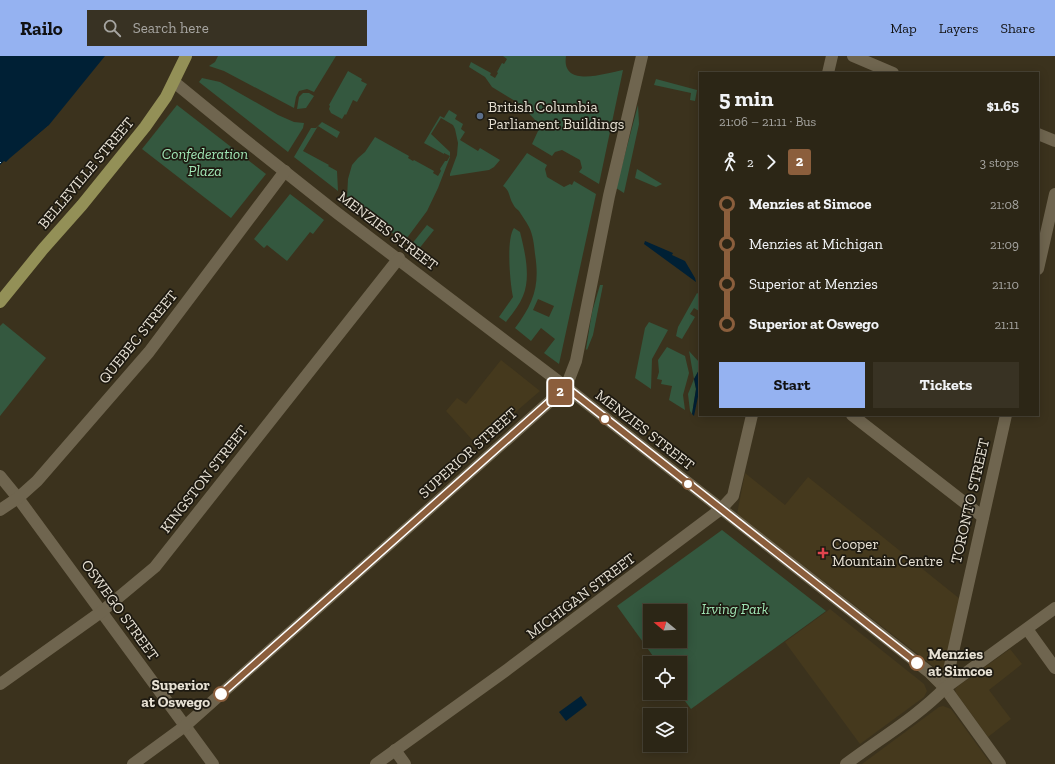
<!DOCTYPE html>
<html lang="en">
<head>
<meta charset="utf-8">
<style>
  body { margin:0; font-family:"Zilla Slab",serif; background:#383223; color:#f1f3f6; height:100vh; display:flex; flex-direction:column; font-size:15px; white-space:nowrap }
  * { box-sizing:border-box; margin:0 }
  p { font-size:13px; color:#a6a5a1 }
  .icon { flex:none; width:22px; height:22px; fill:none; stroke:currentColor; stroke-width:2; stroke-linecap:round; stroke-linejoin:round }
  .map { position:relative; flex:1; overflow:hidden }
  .panel { position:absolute; left:699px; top:16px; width:340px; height:344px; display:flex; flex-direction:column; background:#2c2616; border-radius:0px; box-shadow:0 2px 10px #0003,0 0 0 1px #484335 }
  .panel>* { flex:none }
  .badge { padding:0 8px; border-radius:3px; font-size:14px; line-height:26px }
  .needle { width:26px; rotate:288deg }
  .tools { position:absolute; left:643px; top:548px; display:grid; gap:8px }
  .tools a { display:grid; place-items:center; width:44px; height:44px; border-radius:0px; background:#2c2616; box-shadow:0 2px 10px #0003,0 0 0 1px #484335; font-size:20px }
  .map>.badge { position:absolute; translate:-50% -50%; box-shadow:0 0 0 2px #fff }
  .legs { display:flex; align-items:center; gap:6px; height:44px; padding:0 20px; font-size:13px }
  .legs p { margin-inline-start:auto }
  .overview { display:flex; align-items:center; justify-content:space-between; height:68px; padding:0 20px }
  h1 { font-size:22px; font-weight:700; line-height:30px }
  .primary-button { display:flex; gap:8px; margin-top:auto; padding:8px 20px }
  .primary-button a { flex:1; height:46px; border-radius:0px; background:#95b2f1; color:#111; font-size:16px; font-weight:700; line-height:46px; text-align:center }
  .primary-button a+a { background:#383223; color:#f1f3f6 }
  ul { padding:0 20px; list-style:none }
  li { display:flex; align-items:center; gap:14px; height:40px; font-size:15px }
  li i { display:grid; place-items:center; width:6px; height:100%; margin:0 5px; background:currentColor }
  li i::after { content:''; width:10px; height:10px; margin:-5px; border:3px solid; border-radius:50%; background:#2c2616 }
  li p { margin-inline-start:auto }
  li:first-child i { background:linear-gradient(#0000 50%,currentColor 0) }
  li:last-child i { background:linear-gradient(currentColor 50%,#0000 0) }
  header { display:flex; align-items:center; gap:24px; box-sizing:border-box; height:56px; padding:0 20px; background:#95b2f1; color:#111 }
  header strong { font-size:19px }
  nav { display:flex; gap:22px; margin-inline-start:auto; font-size:14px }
  .search { width:280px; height:36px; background:#383223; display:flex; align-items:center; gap:10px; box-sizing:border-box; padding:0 14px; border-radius:0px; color:#a6a5a1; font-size:15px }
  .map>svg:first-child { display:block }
</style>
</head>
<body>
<header>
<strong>Railo</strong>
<div class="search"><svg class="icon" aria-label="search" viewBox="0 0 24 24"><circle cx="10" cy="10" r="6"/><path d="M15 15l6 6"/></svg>Search here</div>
<nav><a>Map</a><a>Layers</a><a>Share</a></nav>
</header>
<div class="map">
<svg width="1055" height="708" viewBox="0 0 1055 708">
  <rect width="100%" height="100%" fill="#3b321d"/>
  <!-- built -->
  <g fill="#45391d">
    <polygon points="501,304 540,335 477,389 446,355 457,342 466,348"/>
    <polygon points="745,417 785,449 808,421 960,543 945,607 943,613 937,613 737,458"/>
    <polygon points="830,553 924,628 927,635 924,641 860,688 785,586"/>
    <polygon points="1010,593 1022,608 989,634 1011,663 988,681 956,637 955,633 958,630"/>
    <polygon points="943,650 951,653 991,708 862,708 939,651"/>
  </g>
  <!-- green -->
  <g fill="#34583f" fill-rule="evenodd">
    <polygon points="218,0 336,0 314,36 307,33 299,35 296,41 294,52 224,15 209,10 215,6"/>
    <path d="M503 0H566C561 33 606 17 623 14L599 128 579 116 582 112 580 104 562 94 555 96 552 100 532 88 538 75 537 66 520 48 492 31 485 21 469 11 471 6 491 17 490 19 495 22 498 17 497 16 502 7 504 8 507 3Z"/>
    <polygon points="348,15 362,23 361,25 367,28 357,46 353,44 346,59 345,58 342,63 331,57 329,53 330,50 329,49"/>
    <polygon points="202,22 220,26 278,59 294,66 304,67 303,72 288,96 199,26"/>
    <polygon points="656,23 697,34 695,45 690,44 691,37 654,29"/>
    <polygon points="303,37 309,37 314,40 306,52 297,53 299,41"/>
    <polygon points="177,49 266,118 231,162 142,93"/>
    <polygon points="638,49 639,68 624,137 616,132"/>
    <polygon points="449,54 457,59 455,63 463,68 461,73 465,76 460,84 478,95 480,92 500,104 494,111 489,114 450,120 450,118 457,99 458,87 455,73 453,69 441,62 431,78 450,96 450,101 438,132 427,155 404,186 347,142 348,123 352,109 358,102 365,96 375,81 409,100 408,102 413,105 414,104 434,115 433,117 438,120 441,115 440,113 445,105 447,105 450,100 444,97 444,98 424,87 440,60 444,62"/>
    <polygon points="322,66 340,76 337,82 318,70 303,95 329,109 328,110 337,115 338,135 294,101 311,72 316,72"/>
    <path d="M527 97 547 109 545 113 547 121 564 131 570 128 572 129 574 125 596 138 559 308 544 297 555 283 541 272 531 285 515 272C534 247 540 229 535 198 534 188 533 179 529 171 526 165 522 160 519 155 517 153 514 151 513 148 509 142 510 134 503 130ZM538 243 554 250 549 261 533 254Z"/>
    <polygon points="637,113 662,128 656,131 635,122"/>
    <polygon points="290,138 324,164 313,178 310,176 287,205 267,189 264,192 254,183"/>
    <polygon points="427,169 434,174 418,194 411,189"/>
    <path d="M514 172 520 176C525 196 531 221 523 240 519 250 512 258 506 266L499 261 513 241C510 227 506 183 514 172Z"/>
    <polygon points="600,229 603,229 593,279 587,294 586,293 592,256"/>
    <polygon points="697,237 700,239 700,253 699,255 694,252 690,258 695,261 682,283 676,280 678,271"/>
    <polygon points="649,266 668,274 652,303 651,333 635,322 645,272"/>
    <polygon points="3,267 46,302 0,360 0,270"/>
    <polygon points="667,291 685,300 689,317 683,339 685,354 669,344 672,330 661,328 662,324 657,323 659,316 658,304"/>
    <polygon points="689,295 699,306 700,310 700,312 694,323 696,333 692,358 690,355 688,338 694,323"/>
    <path d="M722 474 826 555 691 653 679 637 680 607H658L617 550ZM650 555H680V585H650Z"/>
  </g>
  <!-- water -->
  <g fill="#002035">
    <polygon points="0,0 105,0 49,69 0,112"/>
    <polygon points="645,185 673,197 672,199 685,205 695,222 696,226 644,188"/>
    <polygon points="700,312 700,331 694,360 692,358 696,333 694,323"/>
    <polygon points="581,640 587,649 566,665 559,656"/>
  </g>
  <!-- pier -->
  <polygon fill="#3b321d" points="48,70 49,71 0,114 0,109 4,105 6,106 10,102"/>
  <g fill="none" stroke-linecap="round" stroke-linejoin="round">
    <!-- ferry -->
    <polyline stroke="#b2d9f8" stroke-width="1" stroke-dasharray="5 4" stroke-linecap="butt" points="0,106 1,107"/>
    <!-- minor -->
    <g stroke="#6f654f" stroke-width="12">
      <polyline points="853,0 893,17"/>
      <polyline points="828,17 832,0"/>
      <polyline points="174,26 240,80 337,157 566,331 929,616 945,632 1000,708"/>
      <polyline points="1038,78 1055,85"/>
      <polyline points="1038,213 1055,138"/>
      <polyline points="852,359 983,461"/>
      <polyline points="0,420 18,442 213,708"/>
      <polyline points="0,454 18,442 37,425 149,296 285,115"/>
      <polyline points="1027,573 1055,612"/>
      <polyline points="0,628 101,556 155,511 399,202"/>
      <polyline points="945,632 1006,359"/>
      <polyline points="395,694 405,708"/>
      <polyline points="133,708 185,670 566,331 576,305 609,140 642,0"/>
      <polyline points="376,708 508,613 721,453 733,440 752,359"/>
      <path d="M846 708C879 683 917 661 945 632L1055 552"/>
    </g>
    <!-- major -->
    <polyline stroke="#939057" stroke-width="12" points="0,246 43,193 82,149 145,71 166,41 186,0"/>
  </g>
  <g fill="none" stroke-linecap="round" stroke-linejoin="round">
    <defs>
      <polyline id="line-1" points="221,638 566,331 917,607"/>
    </defs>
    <!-- line-1 casing -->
    <use href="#line-1" stroke="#fff" stroke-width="9"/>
    <!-- line-1 -->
    <use href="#line-1" stroke="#8b5e3c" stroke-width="6"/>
  </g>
  <!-- markers -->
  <circle fill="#5c6f8a" stroke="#1e1a11" stroke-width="1.5" cx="480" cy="60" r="4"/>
  <g fill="#fff" stroke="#8b5e3c" stroke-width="2">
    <circle cx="605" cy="363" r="5"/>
    <circle cx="688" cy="428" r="5"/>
    <circle cx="917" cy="607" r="7"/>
    <circle cx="221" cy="638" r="7"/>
  </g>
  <path fill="#e0444e" stroke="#1e1a11" stroke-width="1.5" d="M821 491h4v4h4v4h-4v4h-4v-4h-4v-4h4z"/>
  <g text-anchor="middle" stroke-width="3.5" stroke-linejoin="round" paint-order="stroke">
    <!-- poi labels -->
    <g font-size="15" fill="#e7e1d4" stroke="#1e1a11" text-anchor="start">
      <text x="488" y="56">British Columbia<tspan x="488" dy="17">Parliament Buildings</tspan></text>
      <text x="832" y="493">Cooper<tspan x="832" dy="17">Mountain Centre</tspan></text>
    </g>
    <!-- park labels -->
    <g font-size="15" font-style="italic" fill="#a0e6b5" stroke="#1e1a11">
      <text x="205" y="103">Confederation<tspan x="205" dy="17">Plaza</tspan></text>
      <text x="735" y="558">Irving Park</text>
    </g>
    <!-- street labels -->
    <g font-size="15" fill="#e7e1d4" stroke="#1e1a11">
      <text transform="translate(86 117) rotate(-50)" y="5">BELLEVILLE STREET</text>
      <text transform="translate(388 175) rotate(37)" y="5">MENZIES STREET</text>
      <text transform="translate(138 281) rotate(-51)" y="5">QUEBEC STREET</text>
      <text transform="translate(645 374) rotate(38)" y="5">MENZIES STREET</text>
      <text transform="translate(468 397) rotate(-42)" y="5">SUPERIOR STREET</text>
      <text transform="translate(204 423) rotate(-52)" y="5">KINGSTON STREET</text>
      <text transform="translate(970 445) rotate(-77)" y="5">TORONTO STREET</text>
      <text transform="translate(581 540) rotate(-37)" y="5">MICHIGAN STREET</text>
      <text transform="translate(120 554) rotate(54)" y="5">OSWEGO STREET</text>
    </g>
    <!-- stop labels -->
    <g font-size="15" font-weight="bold" fill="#e7e1d4" stroke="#1e1a11" text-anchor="start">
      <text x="928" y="603">Menzies<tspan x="928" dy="17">at Simcoe</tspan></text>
      <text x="210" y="634" text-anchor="end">Superior<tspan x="210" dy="17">at Oswego</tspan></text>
    </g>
  </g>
</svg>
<div class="tools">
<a><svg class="needle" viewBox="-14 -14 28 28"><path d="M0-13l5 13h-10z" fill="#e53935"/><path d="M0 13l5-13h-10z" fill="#a6a5a1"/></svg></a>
<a><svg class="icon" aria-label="locate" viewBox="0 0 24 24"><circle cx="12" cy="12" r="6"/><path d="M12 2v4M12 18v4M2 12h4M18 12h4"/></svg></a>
<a><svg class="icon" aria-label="layers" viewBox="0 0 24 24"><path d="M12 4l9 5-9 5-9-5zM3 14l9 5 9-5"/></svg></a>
</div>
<b class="badge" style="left:560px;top:336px;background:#8b5e3c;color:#fff">2</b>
<section class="panel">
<div class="overview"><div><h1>5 min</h1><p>21:06 – 21:11 · Bus</p></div><b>$1.65</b></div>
<div class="legs"><svg class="icon" aria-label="walk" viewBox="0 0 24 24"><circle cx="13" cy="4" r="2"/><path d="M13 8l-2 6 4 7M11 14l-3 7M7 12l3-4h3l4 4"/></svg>2<svg class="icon" aria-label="forward" viewBox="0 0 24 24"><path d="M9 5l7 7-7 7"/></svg><b class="badge" style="background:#8b5e3c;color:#fff">2</b><p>3 stops</p></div>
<ul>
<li><i style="color:#8b5e3c"></i><b>Menzies at Simcoe</b><p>21:08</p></li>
<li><i style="color:#8b5e3c"></i><span>Menzies at Michigan</span><p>21:09</p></li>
<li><i style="color:#8b5e3c"></i><span>Superior at Menzies</span><p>21:10</p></li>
<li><i style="color:#8b5e3c"></i><b>Superior at Oswego</b><p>21:11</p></li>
</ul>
<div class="primary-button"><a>Start</a><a>Tickets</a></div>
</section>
</div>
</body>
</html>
